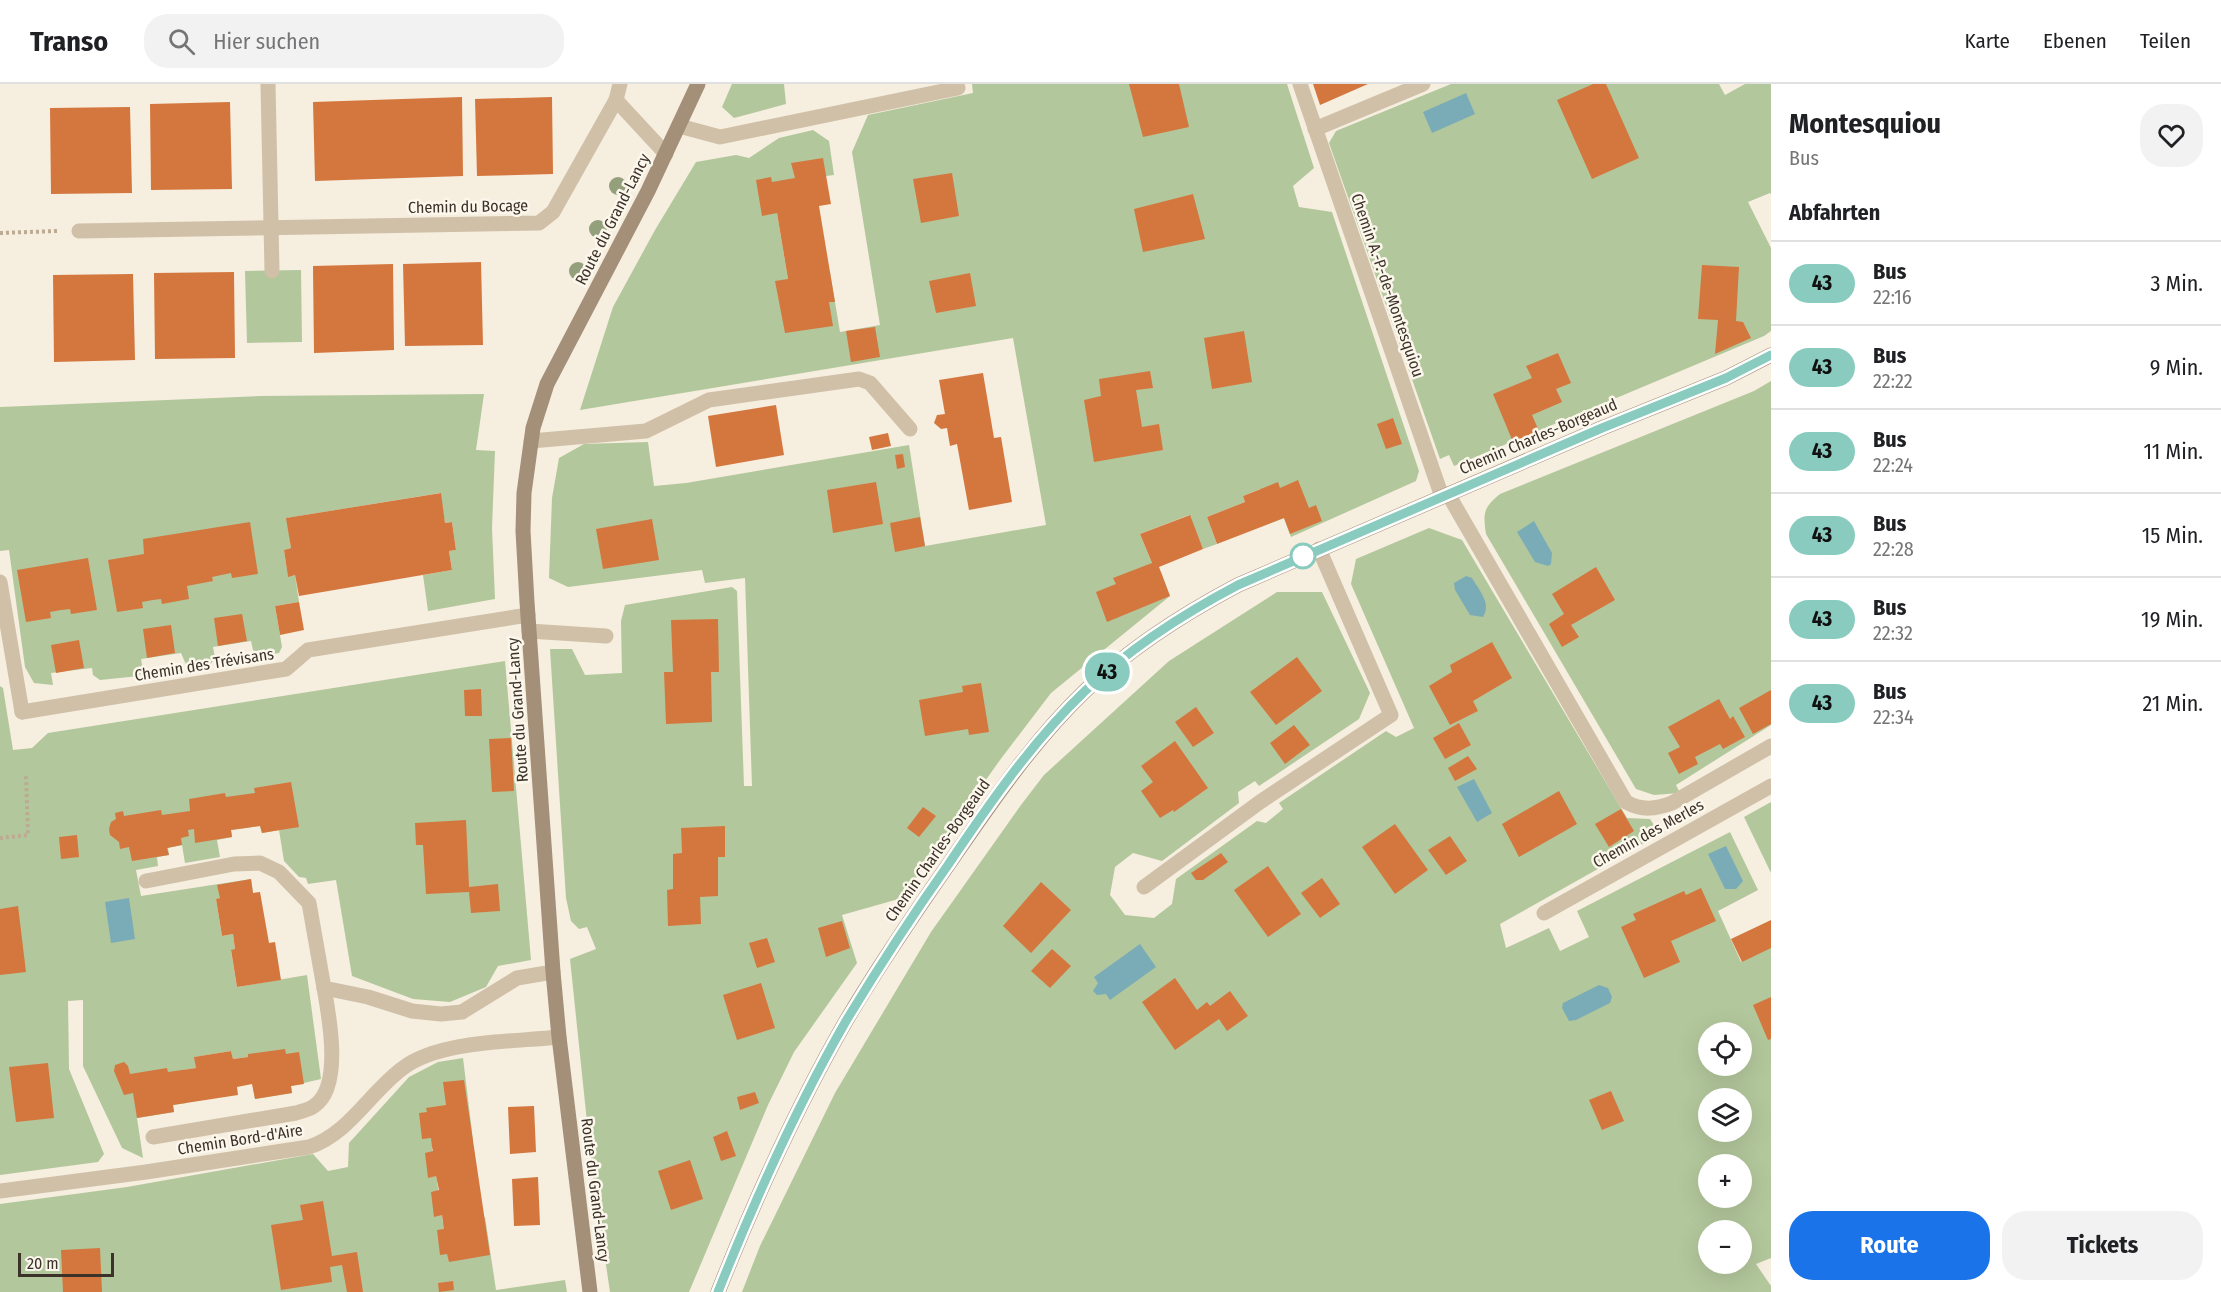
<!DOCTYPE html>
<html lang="de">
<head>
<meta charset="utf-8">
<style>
  body { margin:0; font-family:"Fira Sans Condensed",sans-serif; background:#f2f2f2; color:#202124; height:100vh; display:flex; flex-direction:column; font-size:22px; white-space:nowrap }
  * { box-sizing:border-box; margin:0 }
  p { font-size:20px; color:#757577 }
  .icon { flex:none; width:33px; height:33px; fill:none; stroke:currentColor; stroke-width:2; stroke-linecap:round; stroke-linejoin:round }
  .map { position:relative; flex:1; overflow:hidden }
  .sheet { display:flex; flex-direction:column; background:#fff; width:450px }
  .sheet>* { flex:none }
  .badge { padding:0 12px; border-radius:20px; font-size:21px; line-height:39px }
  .controls { position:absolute; left:1698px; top:938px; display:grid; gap:12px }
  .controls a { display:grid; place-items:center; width:54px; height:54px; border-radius:50%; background:#fff; box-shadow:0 6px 24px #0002; font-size:30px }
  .scale { position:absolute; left:18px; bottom:15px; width:96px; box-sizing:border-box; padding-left:6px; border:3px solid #3c3229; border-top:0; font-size:16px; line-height:21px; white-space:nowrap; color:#3c3229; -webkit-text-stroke:4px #fcf7ec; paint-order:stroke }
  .map>.badge { position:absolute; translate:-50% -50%; box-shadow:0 0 0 3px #fff }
  h2 { padding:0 18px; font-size:22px; line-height:54px }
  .round { display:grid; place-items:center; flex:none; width:63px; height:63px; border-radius:24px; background:#f2f2f2 }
  .summary { display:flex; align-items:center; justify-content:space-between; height:102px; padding:0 18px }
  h1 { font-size:28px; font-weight:700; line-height:45px }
  .primary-button { display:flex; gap:12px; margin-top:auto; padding:12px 18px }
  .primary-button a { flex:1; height:69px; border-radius:24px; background:#1a73e8; color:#fff; font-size:24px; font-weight:700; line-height:69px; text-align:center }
  .primary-button a+a { background:#f2f2f2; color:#202124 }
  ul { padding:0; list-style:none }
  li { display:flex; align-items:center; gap:18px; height:84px; padding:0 18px; border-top:2px solid #e0e0e0 }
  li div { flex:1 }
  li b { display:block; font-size:22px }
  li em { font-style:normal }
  li .badge { min-width:66px; font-weight:700; text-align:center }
  header { display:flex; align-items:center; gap:36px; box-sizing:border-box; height:84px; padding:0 30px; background:#fff; border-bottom:2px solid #e0e0e0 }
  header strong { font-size:28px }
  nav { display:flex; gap:33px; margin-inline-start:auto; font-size:21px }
  .search { width:420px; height:54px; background:#f2f2f2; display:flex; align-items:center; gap:15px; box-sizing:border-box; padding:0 21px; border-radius:24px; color:#757577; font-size:22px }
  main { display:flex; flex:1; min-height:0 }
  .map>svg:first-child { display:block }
</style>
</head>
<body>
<header>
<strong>Transo</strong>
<div class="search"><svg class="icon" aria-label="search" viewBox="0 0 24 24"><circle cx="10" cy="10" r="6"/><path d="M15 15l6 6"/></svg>Hier suchen</div>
<nav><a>Karte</a><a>Ebenen</a><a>Teilen</a></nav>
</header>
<main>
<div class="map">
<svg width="1771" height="1208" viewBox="0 0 1771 1208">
  <rect width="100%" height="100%" fill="#f6eedf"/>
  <!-- green -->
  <g fill="#b3c79c" fill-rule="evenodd">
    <polygon points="732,0 784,0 786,20 734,34 722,23"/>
    <polygon points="972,0 1287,0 1314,84 1293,102 1299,123 1332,128 1419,387 1416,397 1291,453 1284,434 1273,438 1260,405 1243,412 1245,418 1207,433 1217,460 1203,465 1189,431 1140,450 1152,479 1134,498 1161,488 1170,512 1051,609 1000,676 902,814 842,831 857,879 794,968 768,1021 689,1208 610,1208 592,1086 570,875 596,865 587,843 579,845 571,837 566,814 550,565 572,565 585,591 622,589 621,537 625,521 732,503 737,507 744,702 752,702 745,494 705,499 702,486 568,503 549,494 552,414 559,374 584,360 648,358 654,402 686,399 909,361 925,462 1046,441 1013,254 580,326 613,223 655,146 696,78 736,71 749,74 779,54 813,46 829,57 834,91 826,92 777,129 788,195 830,188 840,248 880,241 852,68 868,31 973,9"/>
    <polygon points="1451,0 1719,0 1725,11 1745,0 1771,0 1771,110 1770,109 1748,118 1771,164 1771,247 1764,252 1454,382 1449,371 1440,375 1329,59 1336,47"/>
    <polygon points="301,186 302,258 247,259 245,187"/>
    <path d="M1771 297V641L1676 701 1680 709 1654 711 1636 705 1486 450C1483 429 1483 424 1500 410L1754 307Z"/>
    <polygon points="484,310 476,366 495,367 492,444 495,515 428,527 423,491 452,486 449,467 456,466 452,438 445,439 440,409 287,434 291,464 284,466 288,492 295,491 299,518 275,522 282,563 279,569 259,572 253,566 251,557 213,563 215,574 210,581 188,585 181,569 141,575 143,587 139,592 100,596 93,591 92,584 51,589 53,601 34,599 25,583 9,466 0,467 0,323 261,312"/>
    <path d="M1429 444 1462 456 1627 734 1650 735 1660 750 1500 840 1506 864 1549 844 1560 867 1589 853 1577 827 1730 748 1758 806 1718 827 1741 878 1771 863V1174L1756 1180 1771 1202V1208H742L760 1162 835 1009 931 848 1021 721 1044 691 1169 577 1277 508H1322L1370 609 1359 635 1259 702 1255 697 1238 708 1239 719 1162 777 1133 769 1115 783 1110 811 1125 831 1154 834 1172 820 1176 795 1257 737 1266 739 1283 725 1279 719 1386 647 1396 653 1414 644 1351 500 1356 475ZM1708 948H1742V981H1708ZM1708 1014H1742V1047H1708ZM1708 1080H1742V1113H1708ZM1708 1146H1742V1179H1708Z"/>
    <polygon points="505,577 531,876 498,882 486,903 450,918 413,915 352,892 336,796 308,800 306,794 299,793 284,777 279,746 262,749 260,742 231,746 232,753 217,756 220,773 185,779 182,761 168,764 169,771 157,773 158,782 136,786 141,812 251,795 253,809 216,815 222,852 233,850 235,865 231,867 237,903 307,891 321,995 291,1002 292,1009 255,1015 248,973 233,975 231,967 195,973 196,984 183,986 187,1019 173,1021 174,1028 137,1034 143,1074 122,1064 83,982 83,916 68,917 69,985 104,1070 98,1078 0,1091 0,602 3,604 13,666 32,664 48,649"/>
    <polygon points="1771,718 1771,789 1744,733"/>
    <polygon points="463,974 473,1056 432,1063 443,1139 485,1133 496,1206 565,1196 567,1208 0,1208 0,1120 127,1103 313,1070 328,1087 348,1083 349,1059 409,993 438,978"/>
  </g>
  <!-- water -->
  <g fill="#7aacb7">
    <polygon points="1466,9 1475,30 1432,49 1423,28"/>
    <polygon points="1534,437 1552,469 1551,480 1548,482 1535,478 1517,448"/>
    <path d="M1466 492 1472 494C1479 506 1492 520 1483 533L1470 531 1455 506 1454 499Z"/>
    <polygon points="1474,695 1492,729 1477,738 1457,703"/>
    <polygon points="1726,762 1743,797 1736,805 1725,805 1708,770"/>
    <polygon points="129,814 135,855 111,859 105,818"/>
    <polygon points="1140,860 1156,883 1110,916 1106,910 1097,911 1093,907 1098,899 1094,893"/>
    <polygon points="1599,901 1608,904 1612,913 1610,919 1576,936 1569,937 1562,924 1563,919"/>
  </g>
  <!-- building -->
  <g fill="#d4773e">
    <polygon points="1129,0 1179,0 1189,43 1143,53"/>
    <polygon points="1313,0 1368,0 1320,21"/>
    <polygon points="1593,0 1606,0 1639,74 1592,95 1557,16"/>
    <polygon points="462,13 463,92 315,97 313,18"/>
    <polygon points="552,13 553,90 477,92 475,15"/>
    <polygon points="230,18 232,105 151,106 150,20"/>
    <polygon points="130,23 132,109 51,110 50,24"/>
    <polygon points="823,74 831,120 819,122 835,218 829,218 833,242 785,249 775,197 788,195 777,129 762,132 756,96 771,93 772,98 795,94 791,79"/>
    <polygon points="952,89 959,132 921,139 913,95"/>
    <polygon points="1193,110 1205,155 1143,168 1134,125"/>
    <polygon points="481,178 483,261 405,262 403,180"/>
    <polygon points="393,180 394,266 314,269 313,182"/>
    <polygon points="1702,181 1739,183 1736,237 1743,238 1751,254 1715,270 1718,236 1698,235"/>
    <polygon points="234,188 235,274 155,275 154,189"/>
    <polygon points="970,189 976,222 936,229 929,197"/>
    <polygon points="133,190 135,276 54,278 53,191"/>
    <polygon points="875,243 880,273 851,278 846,247"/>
    <polygon points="1244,247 1252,298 1212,305 1204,254"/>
    <polygon points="1558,269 1571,299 1556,305 1562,318 1532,331 1539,347 1513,358 1493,310 1532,294 1526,282"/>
    <polygon points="1150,287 1153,304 1136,306 1142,343 1159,340 1163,366 1094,378 1084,316 1101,312 1099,295"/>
    <polygon points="983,289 994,354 1001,353 1012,418 969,426 957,360 950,362 947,344 941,345 934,339 937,331 945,330 939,296"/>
    <polygon points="776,321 784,371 716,383 708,332"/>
    <polygon points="1393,334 1402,360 1386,365 1377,340"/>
    <polygon points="888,349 891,362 872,366 869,353"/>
    <polygon points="903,370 905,383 897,385 895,371"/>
    <polygon points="1298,396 1309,424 1316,421 1322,437 1290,450 1284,434 1217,460 1207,433 1245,418 1243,412 1278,398 1280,404"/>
    <polygon points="876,398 883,440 833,449 827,406"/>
    <polygon points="441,409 445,439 452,438 456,466 449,467 452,486 299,512 295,491 288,493 284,466 291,464 286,434"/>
    <polygon points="1190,431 1203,465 1159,483 1170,512 1107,538 1096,508 1116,500 1113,494 1152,479 1140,450"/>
    <polygon points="920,433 925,462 895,468 890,439"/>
    <polygon points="652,435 659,476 603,485 596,445"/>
    <polygon points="250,438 258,490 232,494 231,489 212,493 213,497 187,502 189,515 162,520 161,515 153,516 142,518 143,524 117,528 108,476 144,470 143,455"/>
    <polygon points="88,474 97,526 71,530 70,525 61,526 50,528 51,534 26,538 17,486"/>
    <polygon points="1596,483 1615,516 1571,541 1579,553 1562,563 1549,540 1564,530 1552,510"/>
    <polygon points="299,518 304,546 280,551 275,522"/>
    <polygon points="242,530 247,557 218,562 214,534"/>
    <polygon points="718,535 719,588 711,588 712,638 666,640 664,588 673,588 671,536"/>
    <polygon points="171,541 175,569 147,574 143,545"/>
    <polygon points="79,556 84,584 56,589 51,561"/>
    <polygon points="1492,558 1512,594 1473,617 1478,627 1450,641 1429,602 1452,588 1450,581"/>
    <polygon points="1297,573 1322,607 1276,641 1250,608"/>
    <polygon points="981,599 989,648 969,651 968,645 925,652 919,616 963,608 962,602"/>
    <polygon points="481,605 482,632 465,632 464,606"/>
    <polygon points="1771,606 1771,640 1753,650 1739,624"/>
    <polygon points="1719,615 1730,635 1733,632 1745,653 1723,665 1720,660 1695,673 1698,680 1679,690 1668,669 1680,663 1668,643"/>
    <polygon points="1196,623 1214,649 1193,663 1175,638"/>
    <polygon points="1459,639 1471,661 1445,675 1433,654"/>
    <polygon points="1294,641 1310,661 1285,680 1270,659"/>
    <polygon points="511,654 514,707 492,708 489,655"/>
    <polygon points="1175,657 1208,704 1174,728 1173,726 1160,734 1141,707 1153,698 1141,682"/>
    <polygon points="1468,672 1477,685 1455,697 1448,684"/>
    <polygon points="291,698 299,743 262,749 260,742 246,744 231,746 232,753 195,759 194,745 188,746 189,752 181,754 182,761 167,764 169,771 132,777 129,763 120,765 119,758 110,751 109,745 111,738 116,735 115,729 123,727 124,732 161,726 162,731 190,727 189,715 225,709 226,713 255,709 254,704"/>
    <polygon points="1559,707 1577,740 1519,773 1502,740"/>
    <polygon points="923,723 936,732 919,753 907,744"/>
    <polygon points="1621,725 1634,747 1609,763 1595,740"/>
    <polygon points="466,736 469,803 498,800 500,827 471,829 469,808 426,810 423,761 416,761 415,739"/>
    <polygon points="1395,740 1428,786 1395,810 1362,763"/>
    <polygon points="725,742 725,773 718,773 718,812 700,813 701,840 668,842 667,806 673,805 673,770 682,769 681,744"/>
    <polygon points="77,751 79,773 61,775 59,753"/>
    <polygon points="1450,752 1467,777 1446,791 1428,766"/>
    <polygon points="1221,769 1228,778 1203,796 1196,796 1191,789"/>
    <polygon points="1268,782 1301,830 1268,853 1234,806"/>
    <polygon points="1322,794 1340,820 1320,834 1301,809"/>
    <polygon points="251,795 253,809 260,808 269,859 275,858 281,896 237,903 231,866 235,865 233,850 222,852 216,815 220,814 217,801"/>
    <polygon points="1041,798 1071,826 1031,869 1003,842"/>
    <polygon points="1701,804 1716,837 1671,857 1680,878 1644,894 1621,843 1636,836 1633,830 1684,807 1686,811"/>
    <polygon points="18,822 26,888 0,891 0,825"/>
    <polygon points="1771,836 1771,864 1742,878 1731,855"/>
    <polygon points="842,837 850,864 826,873 818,844"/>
    <polygon points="767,854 775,878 757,884 749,859"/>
    <polygon points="1052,865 1071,882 1050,904 1031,887"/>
    <polygon points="1175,894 1197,926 1207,918 1210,922 1230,907 1248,932 1227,947 1219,935 1175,966 1142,918"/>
    <polygon points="761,899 775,944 737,956 723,911"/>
    <polygon points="1771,913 1771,955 1768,956 1753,921"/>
    <polygon points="285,965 286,970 299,968 304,1000 291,1002 292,1009 255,1015 252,1000 237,1003 238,1011 173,1021 174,1028 137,1034 133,1009 124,1011 114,987 115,981 124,978 128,982 130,990 167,984 168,988 196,984 194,973 231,967 233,975 248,973 248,970"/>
    <polygon points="48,979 54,1034 16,1038 9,983"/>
    <polygon points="464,996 490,1171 449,1178 447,1170 440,1171 437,1146 444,1145 442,1131 434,1133 431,1108 439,1106 436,1092 428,1094 425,1069 433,1067 432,1063 431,1054 422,1055 419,1029 427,1028 426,1024 446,1021 443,998"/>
    <polygon points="1611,1007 1624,1037 1602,1046 1589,1016"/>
    <polygon points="755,1008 759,1019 740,1026 737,1013"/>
    <polygon points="534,1022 536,1068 510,1070 508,1023"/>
    <polygon points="727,1047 736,1072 721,1077 713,1053"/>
    <polygon points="690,1076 703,1115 671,1126 658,1087"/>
    <polygon points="538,1093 540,1141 514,1142 512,1095"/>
    <polygon points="323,1117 332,1172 357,1168 363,1208 347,1208 342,1181 330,1183 332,1198 281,1206 271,1141 303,1136 300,1121"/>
    <polygon points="100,1164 102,1208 63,1208 61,1166"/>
    <polygon points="453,1197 454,1206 439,1208 438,1199"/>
  </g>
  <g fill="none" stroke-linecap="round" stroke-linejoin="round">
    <!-- path -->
    <g stroke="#bcaa92" stroke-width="4" stroke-dasharray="3 3" stroke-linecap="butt">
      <polyline points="0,149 57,147"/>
      <polyline points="0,754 28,751 26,690"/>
    </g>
    <!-- lane -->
    <g stroke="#d0c0a8" stroke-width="15">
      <polyline points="679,42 720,53 958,4"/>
      <polyline points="1315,45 1423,0"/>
      <polyline points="531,357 646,347 709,316 859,295 870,299 910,345"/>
      <path d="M1448 410 1626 718C1642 727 1656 725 1672 719L1771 662"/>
      <polyline points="0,498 22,628"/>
      <polyline points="529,547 606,552"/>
      <polyline points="146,797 234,780 260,779 279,788 309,819 324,904 368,913 412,927 441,930 462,928 517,894 553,888"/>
      <path d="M153 1053 296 1029C302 1027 309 1026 314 1022 343 1003 329 932 324 904"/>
    </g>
    <!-- street -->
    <g stroke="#d0c0a8" stroke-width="15">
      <polyline points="268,0 272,187"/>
      <polyline points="1300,0 1442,413"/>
      <polyline points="616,16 666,70"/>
      <polyline points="79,147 539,139 553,128 616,16 620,0"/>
      <polyline points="22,628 286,585 308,566 528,531"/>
      <polyline points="1144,803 1260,718 1391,631 1319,465"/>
      <polyline points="1544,829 1771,702"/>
      <path d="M0 1107 146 1088 309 1063C350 1049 369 1009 403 984 440 956 513 958 559 953"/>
    </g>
    <!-- secondary -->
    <g stroke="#a48f79" stroke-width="15">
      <polyline points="590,1208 559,953 553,888 527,518 523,447 524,409 533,344 547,300 648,107 698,0"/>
      <path d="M718 1208C755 1115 796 1024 846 937 879 881 916 827 953 774 993 716 1034 656 1085 607 1130 564 1183 530 1238 501L1602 344 1726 294 1771 271"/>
    </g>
  </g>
  <!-- trees -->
  <g fill="#949f7b">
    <circle cx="618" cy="102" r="9"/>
    <circle cx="598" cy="145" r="9"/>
    <circle cx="578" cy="187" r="9"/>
  </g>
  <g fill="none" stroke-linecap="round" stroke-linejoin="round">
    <defs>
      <path id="line" d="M718 1208C755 1115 796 1024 846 937 878 884 912 832 948 781 989 720 1032 658 1085 607 1130 564 1183 530 1238 501L1602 344 1726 294 1771 271"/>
    </defs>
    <!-- line casing -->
    <use href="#line" stroke="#fff" stroke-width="14"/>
    <!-- line -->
    <use href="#line" stroke="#89cbbe" stroke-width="9"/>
  </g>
  <!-- markers -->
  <circle fill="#fff" stroke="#89cbbe" stroke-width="3" cx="1303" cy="472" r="12"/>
  <g text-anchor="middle" stroke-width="5" stroke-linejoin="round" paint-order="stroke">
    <!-- street labels -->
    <g font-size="16" fill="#3c3229" stroke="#fcf7ec">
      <text transform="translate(468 122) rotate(-1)" y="6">Chemin du Bocage</text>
      <text transform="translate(612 135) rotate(-63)" y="6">Route du Grand-Lancy</text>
      <text transform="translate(1388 201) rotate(71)" y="6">Chemin A.-P.-de-Montesquiou</text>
      <text transform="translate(1538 352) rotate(-23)" y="6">Chemin Charles-Borgeaud</text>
      <text transform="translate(204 580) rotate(-9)" y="6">Chemin des Trévisans</text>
      <text transform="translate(517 626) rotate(-94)" y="6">Route du Grand-Lancy</text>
      <text transform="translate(1648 749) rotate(-29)" y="6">Chemin des Merles</text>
      <text transform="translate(937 766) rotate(-55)" y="6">Chemin Charles-Borgeaud</text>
      <text transform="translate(240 1055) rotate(-9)" y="6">Chemin Bord-d'Aire</text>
      <text transform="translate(596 1106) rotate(83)" y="6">Route du Grand-Lancy</text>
    </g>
  </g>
</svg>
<div class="controls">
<a><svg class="icon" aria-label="locate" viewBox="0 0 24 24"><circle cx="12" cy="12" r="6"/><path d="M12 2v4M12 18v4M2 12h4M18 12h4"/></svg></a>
<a><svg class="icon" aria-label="layers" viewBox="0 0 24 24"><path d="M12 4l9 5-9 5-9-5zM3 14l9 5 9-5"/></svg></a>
<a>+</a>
<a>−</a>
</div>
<div class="scale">20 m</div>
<b class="badge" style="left:1107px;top:588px;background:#89cbbe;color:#111">43</b>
</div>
<section class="sheet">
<div class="summary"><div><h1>Montesquiou</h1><p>Bus</p></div><a class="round"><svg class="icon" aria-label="heart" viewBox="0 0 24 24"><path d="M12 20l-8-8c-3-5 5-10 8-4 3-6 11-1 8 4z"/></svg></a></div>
<h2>Abfahrten</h2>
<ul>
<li><span class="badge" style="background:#89cbbe;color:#111">43</span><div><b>Bus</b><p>22:16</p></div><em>3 Min.</em></li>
<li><span class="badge" style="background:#89cbbe;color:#111">43</span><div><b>Bus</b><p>22:22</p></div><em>9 Min.</em></li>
<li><span class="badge" style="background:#89cbbe;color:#111">43</span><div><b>Bus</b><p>22:24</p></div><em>11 Min.</em></li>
<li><span class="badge" style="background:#89cbbe;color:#111">43</span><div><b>Bus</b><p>22:28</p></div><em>15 Min.</em></li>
<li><span class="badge" style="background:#89cbbe;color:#111">43</span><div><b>Bus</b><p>22:32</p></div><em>19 Min.</em></li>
<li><span class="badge" style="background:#89cbbe;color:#111">43</span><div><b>Bus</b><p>22:34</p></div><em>21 Min.</em></li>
</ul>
<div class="primary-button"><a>Route</a><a>Tickets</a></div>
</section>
</main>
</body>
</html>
